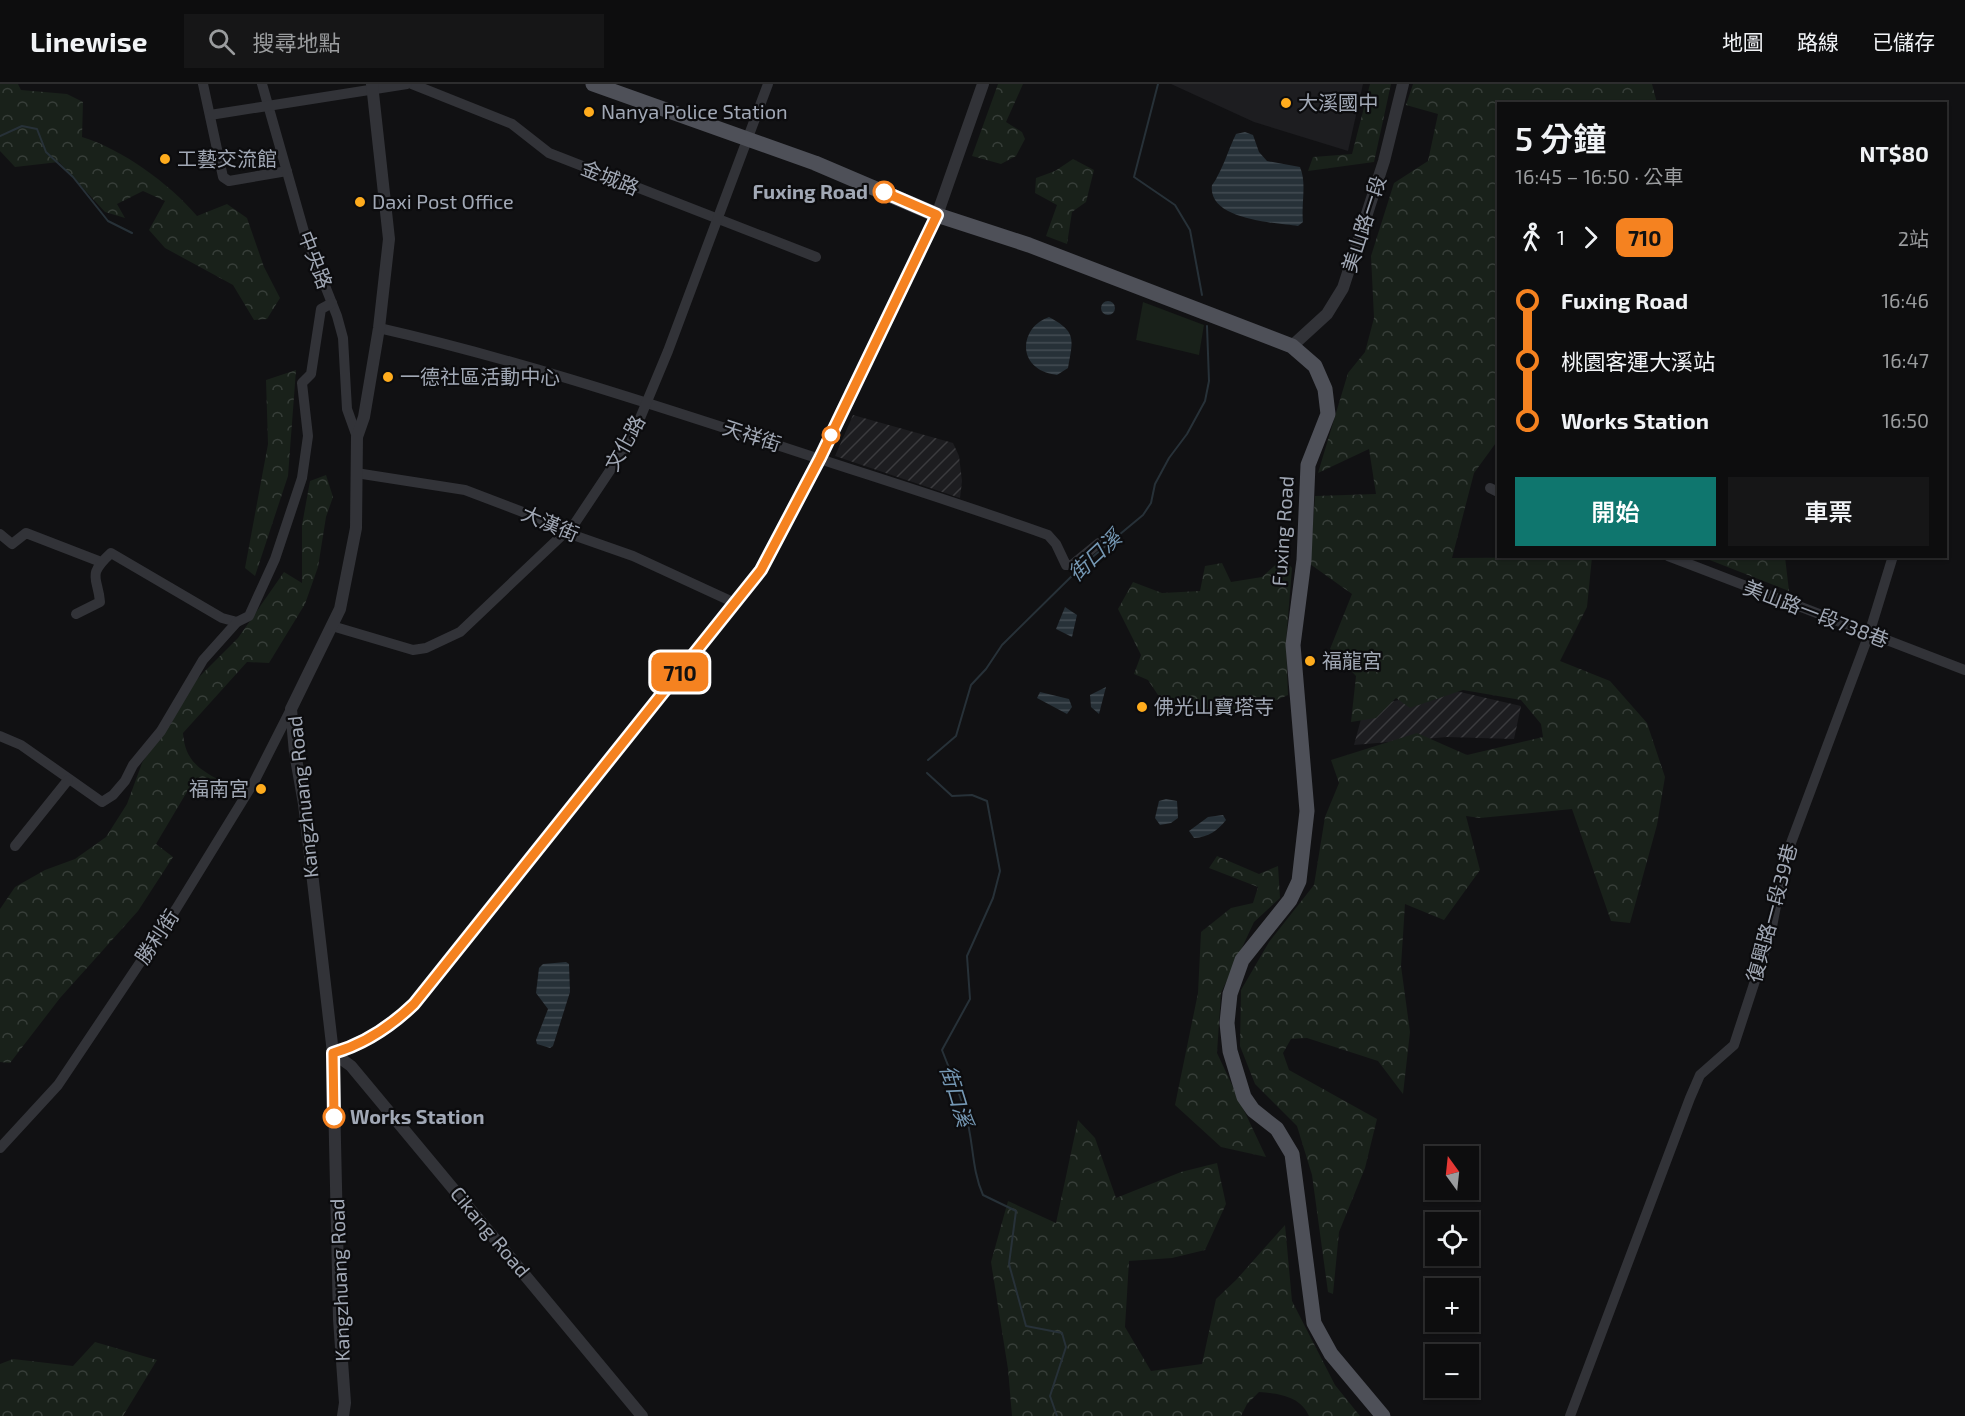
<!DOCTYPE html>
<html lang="zh-TW">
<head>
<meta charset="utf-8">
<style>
  body { margin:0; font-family:"Exo 2","Noto Sans TC",sans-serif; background:#161617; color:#f1f3f6; height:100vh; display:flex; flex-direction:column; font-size:22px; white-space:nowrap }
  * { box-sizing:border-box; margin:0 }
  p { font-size:20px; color:#9a9c9e }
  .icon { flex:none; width:33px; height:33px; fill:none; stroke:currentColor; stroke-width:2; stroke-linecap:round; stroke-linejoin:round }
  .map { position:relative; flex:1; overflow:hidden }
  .panel { position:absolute; left:1497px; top:18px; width:450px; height:456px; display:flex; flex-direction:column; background:#0d0d0e; border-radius:0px; box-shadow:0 2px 4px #0004,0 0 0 2px #2d2d2e }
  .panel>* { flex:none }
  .badge { padding:0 12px; border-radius:9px; font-size:21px; line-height:39px }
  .needle { width:39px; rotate:345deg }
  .tools { position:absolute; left:1425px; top:1062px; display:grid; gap:12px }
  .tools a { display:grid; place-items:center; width:54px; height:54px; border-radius:0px; background:#0d0d0e; box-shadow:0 2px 4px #0004,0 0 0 2px #2d2d2e; font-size:30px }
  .map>.badge { position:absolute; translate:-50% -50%; box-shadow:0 0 0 3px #fff }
  .legs { display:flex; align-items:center; gap:9px; height:66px; padding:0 18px; font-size:20px }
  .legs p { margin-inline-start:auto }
  .summary { display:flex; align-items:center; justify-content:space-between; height:102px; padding:0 18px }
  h1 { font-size:33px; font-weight:600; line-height:45px }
  .cta { display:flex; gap:12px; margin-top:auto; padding:12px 18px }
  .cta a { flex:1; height:69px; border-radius:0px; background:#0f766e; color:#fff; font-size:24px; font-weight:600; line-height:69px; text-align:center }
  .cta a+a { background:#161617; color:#f1f3f6 }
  ul { padding:0 18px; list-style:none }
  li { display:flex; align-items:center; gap:21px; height:60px; font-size:22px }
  li i { display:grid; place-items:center; width:9px; height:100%; margin:0 8px; background:currentColor }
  li i::after { content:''; width:15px; height:15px; margin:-8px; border:4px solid; border-radius:50%; background:#0d0d0e }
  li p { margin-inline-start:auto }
  li:first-child i { background:linear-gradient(#0000 50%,currentColor 0) }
  li:last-child i { background:linear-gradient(currentColor 50%,#0000 0) }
  header { display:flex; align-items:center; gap:36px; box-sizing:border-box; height:84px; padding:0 30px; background:#0d0d0e; border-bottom:2px solid #2d2d2e }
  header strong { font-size:28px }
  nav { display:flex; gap:33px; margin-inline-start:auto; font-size:21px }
  .search { width:420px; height:54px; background:#161617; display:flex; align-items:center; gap:15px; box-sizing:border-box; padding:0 21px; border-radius:0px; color:#9a9c9e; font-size:22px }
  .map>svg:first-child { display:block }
</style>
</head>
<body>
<header>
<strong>Linewise</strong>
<div class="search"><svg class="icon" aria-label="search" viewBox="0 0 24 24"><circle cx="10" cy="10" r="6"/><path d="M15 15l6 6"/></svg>搜尋地點</div>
<nav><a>地圖</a><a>路線</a><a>已儲存</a></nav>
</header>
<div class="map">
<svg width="1965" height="1332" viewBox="0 0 1965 1332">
  <defs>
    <pattern id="industrial-furrows" width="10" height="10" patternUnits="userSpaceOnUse" patternTransform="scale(1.5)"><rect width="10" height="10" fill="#1d1d20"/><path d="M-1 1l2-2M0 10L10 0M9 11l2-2" fill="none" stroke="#3b3b3e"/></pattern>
    <pattern id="forest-crowns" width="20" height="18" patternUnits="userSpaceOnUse" patternTransform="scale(1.5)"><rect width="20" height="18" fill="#19211a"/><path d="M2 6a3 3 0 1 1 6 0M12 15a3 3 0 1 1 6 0" fill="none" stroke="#373e39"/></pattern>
    <pattern id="water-rules" width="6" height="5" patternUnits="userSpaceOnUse" patternTransform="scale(1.5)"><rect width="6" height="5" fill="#273138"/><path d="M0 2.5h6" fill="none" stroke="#434c53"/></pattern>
  </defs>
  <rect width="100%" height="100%" fill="#111113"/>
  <!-- built -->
  <polygon fill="#1d1d20" points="1171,0 1363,0 1348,67 1254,38"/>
  <!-- industrial -->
  <g fill="url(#industrial-furrows)">
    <polygon points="853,331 953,359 959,372 962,397 960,414 835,372"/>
    <polygon points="1447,605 1521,622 1514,655 1447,653 1354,661 1364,624"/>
  </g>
  <!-- green -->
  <polygon fill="#19211a" points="1143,218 1204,241 1199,271 1136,256"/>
  <!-- forest -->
  <g fill="url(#forest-crowns)">
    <path d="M0 0H18L21 6 67 10 83 18 82 53C122 65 170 100 197 132L227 120 247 134 264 183 280 214 267 235 254 236 233 201 165 164 149 146 165 117 143 107 117 120 125 134 105 128 59 78 15 83 0 67Z"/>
    <polygon points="998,0 1023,0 1006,38 1022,48 1025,55 1016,72 1001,80 972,72"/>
    <polygon points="1370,0 1391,0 1374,78 1308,87 1313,73 1352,70"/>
    <polygon points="1413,0 1652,0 1657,19 1498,20 1498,356 1474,389 1452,474 1592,473 1587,523 1560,577 1610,597 1647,639 1665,693 1657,741 1630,839 1611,837 1572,725 1480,734 1466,732 1480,786 1444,836 1405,820 1401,882 1410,948 1403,1010 1378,977 1307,954 1291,955 1283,969 1289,986 1377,1035 1365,1084 1339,1148 1333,1210 1328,1208 1312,1091 1297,1042 1255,1000 1240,962 1241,906 1269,858 1314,801 1325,733 1339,699 1331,676 1417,649 1467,671 1543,653 1541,640 1521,616 1463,606 1410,624 1396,614 1376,634 1351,638 1356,592 1330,565 1352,510 1310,480 1315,412 1376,410 1369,365 1318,389 1348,289 1365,268 1374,234 1371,172 1394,99 1428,77 1438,30 1406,21"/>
    <polygon points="1073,75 1094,86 1086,118 1072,128 1067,160 1046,152 1057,121 1035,109 1036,94 1055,87"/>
    <polygon points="296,286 288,392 255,492 245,484 268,360 266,296"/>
    <path d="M326 391 333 413 326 433 318 483 305 520 269 579 247 578 183 649C185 675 197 684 219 696L212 712 191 701 156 760 173 773 138 827 60 914 10 979 0 978V825L15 803 45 786 75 775 106 753 127 720 142 679 192 600 238 554 284 488 302 499V441L310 397Z"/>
    <polygon points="1702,473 1785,473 1789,507"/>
    <polygon points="1283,474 1292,484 1286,558 1288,611 1256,625 1192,625 1162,617 1148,596 1134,590 1141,571 1118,525 1133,498 1162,509 1200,507 1205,482 1222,479 1231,498 1262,493"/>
    <polygon points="1217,772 1259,790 1278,782 1280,814 1254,838 1221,909 1217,969 1266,1073 1221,1063 1175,1021 1198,909 1201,848 1231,824 1253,819 1258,803 1209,784"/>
    <path d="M1078 1036 1095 1054 1116 1114 1181 1088 1217 1079 1226 1120 1205 1166 1172 1174 1129 1177 1125 1243 1151 1287 1202 1280 1216 1215 1236 1196 1285 1141 1292 1217 1335 1301 1360 1332H1309C1301 1312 1277 1309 1259 1308L1247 1320 1241 1332H1012L1008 1285 991 1178 1008 1117 1056 1139Z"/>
    <polygon points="95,1258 157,1276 123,1332 0,1332 0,1280 13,1275 73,1282"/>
  </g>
  <!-- water -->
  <g fill="url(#water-rules)">
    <path d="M1245 48 1253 51 1259 68 1267 77 1300 83C1307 99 1301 120 1303 138L1298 142C1276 139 1207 136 1212 101 1213 100 1217 94 1217 93 1225 79 1229 64 1236 50Z"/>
    <circle cx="1108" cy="224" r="7"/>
    <path d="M1049 233C1077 248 1073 255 1068 284L1057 291C1015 286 1019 243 1049 233Z"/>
    <polygon points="1065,523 1077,531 1072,553 1056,545"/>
    <polygon points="1106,603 1099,630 1091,623 1090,611"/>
    <polygon points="1040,608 1069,615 1072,623 1067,630 1037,614"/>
    <polygon points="1166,715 1177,717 1178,734 1171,739 1160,741 1155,734 1159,717"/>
    <path d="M1223 731 1226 736C1217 747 1209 753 1194 754L1189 747 1208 733Z"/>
    <polygon points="566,878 569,880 570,908 553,962 550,964 537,960 536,956 548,925 536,909 539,884 543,880"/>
  </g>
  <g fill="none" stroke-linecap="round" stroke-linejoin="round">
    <!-- stream -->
    <g stroke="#273138" stroke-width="2">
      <polyline points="1158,0 1134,93 1175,121 1190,146 1202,211"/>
      <polyline points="0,52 22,42 37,45 46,68 73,93 108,137 132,149"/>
      <polyline points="928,676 956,652 971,601 986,585 1002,561 1084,480 1143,431 1151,419 1155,400 1169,374 1187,350 1205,317 1209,297 1207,242"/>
      <path d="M927 689 952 712 972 711 987 717 1000 787 993 814 967 872 970 915 942 966C950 987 959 1007 965 1028 974 1057 971 1084 983 1111L1016 1127 1009 1180 1026 1242 1062 1249 1066 1263 1050 1312 1057 1332"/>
    </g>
    <!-- minor -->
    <g stroke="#323338" stroke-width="10">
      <polyline points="203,0 223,93 229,97 287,87"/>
      <polyline points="262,0 305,151 337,232 343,254 347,325 357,353"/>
      <polyline points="412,0 512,40 549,69 816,173"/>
      <polyline points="210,31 407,0"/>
      <path d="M379 244C511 274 639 316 768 358 861 389 956 418 1048 451L1056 460 1066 481H1072L1099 459"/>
      <polyline points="356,389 465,406 536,433 576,452 633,472 735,519"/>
      <polyline points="1490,404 1498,408"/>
      <polyline points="0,450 12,460 26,449 101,478"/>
      <polyline points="1668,472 1965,586"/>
      <path d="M76 530 100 518C98 493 86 492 111 469L222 534 237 538"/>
      <polyline points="332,542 413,566 426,564 460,548 500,510 575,439 619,373 638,339 668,267 768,0"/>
      <polyline points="0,652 21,661 102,718 113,711 125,697 133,681 161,647 203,576 237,538 249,532 275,475 302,394 308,352 302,299 311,290 321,225 332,219"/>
      <polyline points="15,762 68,696"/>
      <polyline points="0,1064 58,1001 176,825 254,698 291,625"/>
      <polyline points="1570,1332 1690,1014 1700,991 1734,961 1771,848 1785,775 1869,550 1893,472"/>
    </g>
    <!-- tertiary -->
    <g stroke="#323338" stroke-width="12">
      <polyline points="1292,262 1327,230 1343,204 1384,77 1403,0"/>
      <path d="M333 969C365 960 390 943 414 920L761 486 820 374 937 131 983 0"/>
      <polyline points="333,969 351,982 642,1332"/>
      <polyline points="343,1332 345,1319 339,1235 333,969 304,720 295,669 291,625 340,525 356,444 357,353 364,333 379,244 389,155 372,0"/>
    </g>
    <!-- primary -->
    <polyline stroke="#4e5058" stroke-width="15" points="593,0 815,79 937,131 1029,161 1292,262 1315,282 1325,305 1328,330 1308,381 1304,476 1293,561 1307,727 1299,797 1290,816 1242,876 1230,910 1227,939 1230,967 1244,1013 1253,1026 1277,1045 1292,1070 1314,1239 1331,1270 1383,1332"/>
  </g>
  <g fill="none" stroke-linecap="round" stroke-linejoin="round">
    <defs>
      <path id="line-1" d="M334 1033 333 969C365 960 390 943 414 920L761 486 820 374 937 131 884 108"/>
    </defs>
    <!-- line-1 casing -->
    <use href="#line-1" stroke="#fff" stroke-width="14"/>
    <!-- line-1 -->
    <use href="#line-1" stroke="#f58220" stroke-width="9"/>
  </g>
  <!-- markers -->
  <g fill="#ffac1d" stroke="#0c0c0e" stroke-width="2">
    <circle cx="1286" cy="19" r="6"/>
    <circle cx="589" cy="28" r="6"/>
    <circle cx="165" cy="75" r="6"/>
    <circle cx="360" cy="118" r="6"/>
    <circle cx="388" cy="293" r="6"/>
    <circle cx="1310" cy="577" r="6"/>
    <circle cx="1142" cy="623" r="6"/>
    <circle cx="261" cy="705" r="6"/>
  </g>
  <g fill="#fff" stroke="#f58220" stroke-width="3">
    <circle cx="884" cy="108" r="10"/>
    <circle cx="831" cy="351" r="8"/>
    <circle cx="334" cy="1033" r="10"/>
  </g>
  <g text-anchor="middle" stroke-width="4.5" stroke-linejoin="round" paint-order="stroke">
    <!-- poi labels -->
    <g font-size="20" fill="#a1a8b5" stroke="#0c0c0e" text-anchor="start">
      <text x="1298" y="26">大溪國中</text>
      <text x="601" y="35">Nanya Police Station</text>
      <text x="177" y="82">工藝交流館</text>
      <text x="372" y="125">Daxi Post Office</text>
      <text x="400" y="300">一德社區活動中心</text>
      <text x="1322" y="584">福龍宮</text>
      <text x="1154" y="630">佛光山寶塔寺</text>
      <text x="249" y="712" text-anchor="end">福南宮</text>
    </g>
    <!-- street labels -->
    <g font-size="20" fill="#a1a8b5" stroke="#0c0c0e">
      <text transform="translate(610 94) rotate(22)" y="7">金城路</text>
      <text transform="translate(1364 140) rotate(-72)" y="7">美山路一段</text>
      <text transform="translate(315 176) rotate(69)" y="7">中央路</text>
      <text transform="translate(752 352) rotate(18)" y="7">天祥街</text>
      <text transform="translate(625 359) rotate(-61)" y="7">文化路</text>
      <text transform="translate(550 440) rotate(23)" y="7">大漢街</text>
      <text transform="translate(1283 447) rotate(-86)" y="7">Fuxing Road</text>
      <text transform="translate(1816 530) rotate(21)" y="7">美山路一段738巷</text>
      <text transform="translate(303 713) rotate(-96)" y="7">Kangzhuang Road</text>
      <text transform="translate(1772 829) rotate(-75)" y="7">復興路一段39巷</text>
      <text transform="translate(157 853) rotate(-56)" y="7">勝利街</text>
      <text transform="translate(490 1148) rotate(50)" y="7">Cikang Road</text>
      <text transform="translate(340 1196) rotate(-92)" y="7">Kangzhuang Road</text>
    </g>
    <!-- stop labels -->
    <g font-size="20" font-weight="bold" fill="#a1a8b5" stroke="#0c0c0e" text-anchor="end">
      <text x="868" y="115">Fuxing Road</text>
      <text x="350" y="1040" text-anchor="start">Works Station</text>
    </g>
    <!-- water labels -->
    <g font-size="21" font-style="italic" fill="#7598b4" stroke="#0c0c0e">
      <text transform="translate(1095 472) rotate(-43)" y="7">街口溪</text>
      <text transform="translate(956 1012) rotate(73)" y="7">街口溪</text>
    </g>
  </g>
</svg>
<div class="tools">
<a><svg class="needle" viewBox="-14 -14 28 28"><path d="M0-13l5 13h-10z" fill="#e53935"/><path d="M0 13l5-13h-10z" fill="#9a9c9e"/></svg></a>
<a><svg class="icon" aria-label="locate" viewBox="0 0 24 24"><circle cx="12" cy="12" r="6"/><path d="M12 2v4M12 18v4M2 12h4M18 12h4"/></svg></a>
<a>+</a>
<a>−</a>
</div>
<b class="badge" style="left:680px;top:588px;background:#f58220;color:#111">710</b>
<section class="panel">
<div class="summary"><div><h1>5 分鐘</h1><p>16:45 – 16:50 · 公車</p></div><b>NT$80</b></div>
<div class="legs"><svg class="icon" aria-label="walk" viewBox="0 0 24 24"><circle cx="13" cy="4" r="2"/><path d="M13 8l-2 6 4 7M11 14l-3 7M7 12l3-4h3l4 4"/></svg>1<svg class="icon" aria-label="forward" viewBox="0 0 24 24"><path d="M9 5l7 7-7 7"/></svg><b class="badge" style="background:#f58220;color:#111">710</b><p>2站</p></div>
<ul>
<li><i style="color:#f58220"></i><b>Fuxing Road</b><p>16:46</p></li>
<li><i style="color:#f58220"></i><span>桃園客運大溪站</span><p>16:47</p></li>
<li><i style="color:#f58220"></i><b>Works Station</b><p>16:50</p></li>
</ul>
<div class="cta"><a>開始</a><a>車票</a></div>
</section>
</div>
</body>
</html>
